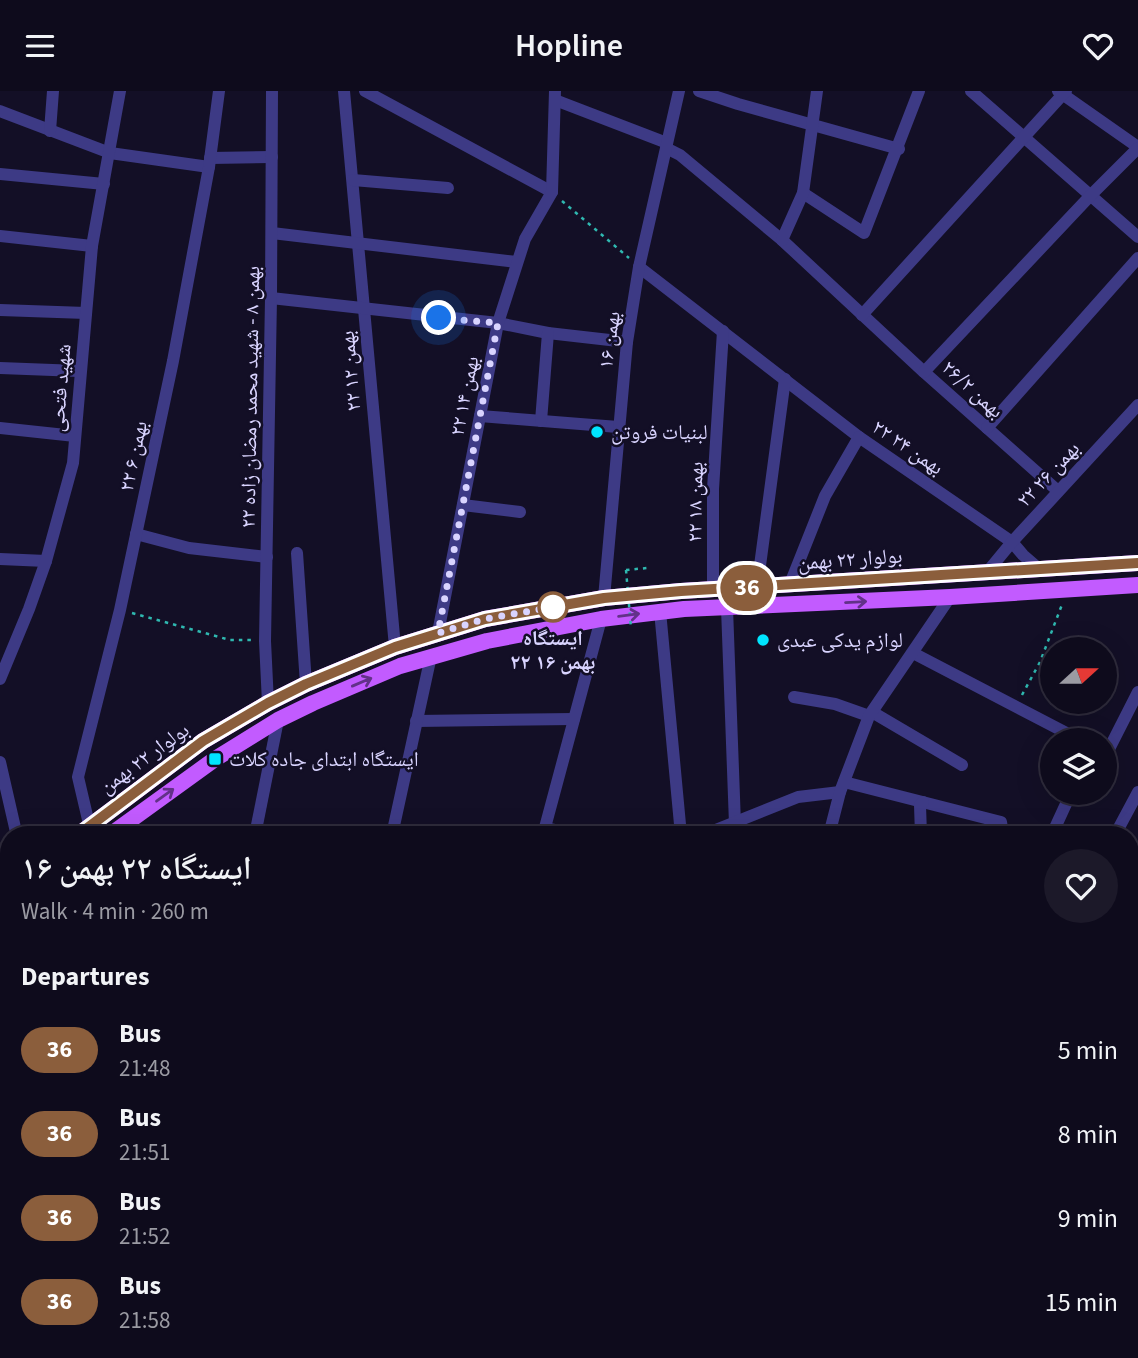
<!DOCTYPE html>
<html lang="en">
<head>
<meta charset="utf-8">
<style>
  body { margin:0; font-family:"Source Sans 3","Noto Naskh Arabic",sans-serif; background:#1c1929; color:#f1f3f6; height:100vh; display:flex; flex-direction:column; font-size:26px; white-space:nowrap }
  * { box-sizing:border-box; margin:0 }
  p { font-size:23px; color:#9b9ba3 }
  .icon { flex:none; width:38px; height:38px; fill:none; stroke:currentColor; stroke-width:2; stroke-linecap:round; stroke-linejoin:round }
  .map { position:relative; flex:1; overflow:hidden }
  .details { position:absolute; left:0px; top:735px; width:1139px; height:532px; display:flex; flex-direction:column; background:#0e0b1c; border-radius:28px 28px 0 0; box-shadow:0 7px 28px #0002,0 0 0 2px #2e2b3b }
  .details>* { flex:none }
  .badge { padding:0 14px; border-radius:23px; font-size:24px; line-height:46px }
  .needle { width:46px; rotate:69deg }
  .controls { position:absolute; left:1040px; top:546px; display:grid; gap:14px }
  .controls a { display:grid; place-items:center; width:77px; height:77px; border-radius:50%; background:#0e0b1c; box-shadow:0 7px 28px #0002,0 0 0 2px #2e2b3b; font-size:35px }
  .you { position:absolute; width:35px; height:35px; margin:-18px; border:5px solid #fff; border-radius:50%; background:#1a73e8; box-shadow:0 0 0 10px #1a73e833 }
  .map>.badge { position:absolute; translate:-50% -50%; box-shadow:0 0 0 4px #fff }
  h2 { padding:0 21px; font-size:26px; line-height:63px }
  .round { display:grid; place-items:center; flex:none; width:74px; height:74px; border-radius:37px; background:#1c1929 }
  .summary { display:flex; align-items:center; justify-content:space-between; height:119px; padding:0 21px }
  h1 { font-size:33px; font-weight:600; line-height:52px }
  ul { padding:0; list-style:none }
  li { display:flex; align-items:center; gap:21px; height:84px; padding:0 21px }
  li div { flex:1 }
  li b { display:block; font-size:26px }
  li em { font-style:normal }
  li .badge { min-width:77px; font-weight:700; text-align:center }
  header { display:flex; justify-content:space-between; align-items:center; height:91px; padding:0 21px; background:#0e0b1c; font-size:32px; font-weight:600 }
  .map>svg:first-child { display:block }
</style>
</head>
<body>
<header><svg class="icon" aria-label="menu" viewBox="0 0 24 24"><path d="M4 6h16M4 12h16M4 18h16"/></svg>Hopline<svg class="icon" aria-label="heart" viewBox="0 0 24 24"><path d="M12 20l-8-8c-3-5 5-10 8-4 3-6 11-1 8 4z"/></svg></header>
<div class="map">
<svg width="1138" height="1267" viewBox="0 0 1138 1267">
  <rect width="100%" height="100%" fill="#130f26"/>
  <!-- green -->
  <polygon fill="#12302f" points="1131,1047 1138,1049 1138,1267 703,1267 706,1258 1130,1258"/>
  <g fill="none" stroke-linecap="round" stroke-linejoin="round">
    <!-- path -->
    <g stroke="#2fb8b0" stroke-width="2.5" stroke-dasharray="3.5 5" stroke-linecap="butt">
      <polyline points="562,110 629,167"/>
      <polyline points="626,479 647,477"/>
      <polyline points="132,522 230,549 254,549"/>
      <polyline points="1022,604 1040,571 1063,511"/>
      <polyline points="1002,1258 1028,1267"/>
      <polyline points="739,1267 741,1258"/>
      <polyline points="843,1267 846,1258"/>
      <polyline points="981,1267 984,1258"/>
      <polyline points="1030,1267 1033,1258"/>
    </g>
    <!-- minor -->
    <g stroke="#3d3a85" stroke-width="12">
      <polyline points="344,0 395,556"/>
      <polyline points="365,0 552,101"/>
      <polyline points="699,0 738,13 899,58"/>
      <polyline points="971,0 1138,146"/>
      <polyline points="1058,0 1138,56"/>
      <polyline points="555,9 667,52"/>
      <polyline points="0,20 110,62 209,76"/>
      <polyline points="50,40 53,0"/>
      <polyline points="666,57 680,64 782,149 924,281 1058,400"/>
      <polyline points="210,67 272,66"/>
      <polyline points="0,83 104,93"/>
      <polyline points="353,89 448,97"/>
      <polyline points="803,102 864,142 919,0"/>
      <polyline points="272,142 517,171"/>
      <polyline points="0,145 92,155"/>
      <polyline points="782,149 803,102 817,0"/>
      <polyline points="639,176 859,346 1012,451 1023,464 1038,477"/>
      <polyline points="271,207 498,232 548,242 627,251"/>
      <polyline points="0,219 86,222"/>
      <polyline points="862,224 1066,0"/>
      <polyline points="0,277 79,280"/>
      <polyline points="924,281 1091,104 1138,57"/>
      <polyline points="480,325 618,336"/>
      <polyline points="541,330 548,242"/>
      <polyline points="0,337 75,345"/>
      <polyline points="987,337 1138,167"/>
      <polyline points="463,414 520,421"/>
      <polyline points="136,443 189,457 267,466"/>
      <polyline points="297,462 306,593"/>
      <polyline points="0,468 46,470"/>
      <polyline points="988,480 1012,451 1138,314"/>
      <polyline points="790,493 825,405 859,346"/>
      <polyline points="757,497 785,288"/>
      <polyline points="713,499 713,398 723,240"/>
      <polyline points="604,507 627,251 639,176 679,0"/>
      <polyline points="727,517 735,733"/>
      <polyline points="660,520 681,744"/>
      <polyline points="438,542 498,232 525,148 552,101 555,0"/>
      <polyline points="913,562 1080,649"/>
      <polyline points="0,588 29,518 46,470 73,372 92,155 120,0"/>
      <polyline points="794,606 835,613 869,625"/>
      <polyline points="268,612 265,550 271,207 272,0"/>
      <polyline points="872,621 962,674"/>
      <polyline points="416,630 574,628"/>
      <polyline points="1104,661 1107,662 1138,601"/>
      <polyline points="0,671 16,741"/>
      <polyline points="844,691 1001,731 1003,744"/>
      <polyline points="89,733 78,686 120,519 173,270 209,76 219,0"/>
      <polyline points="544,737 580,744"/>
      <polyline points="1054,739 1071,702"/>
      <polyline points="255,744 278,629"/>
      <polyline points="392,744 431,565"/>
      <polyline points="543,744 601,528"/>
      <polyline points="703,744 798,706 840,701"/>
      <polyline points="829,744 840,701 869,625 950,506"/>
      <polyline points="921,744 920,714 923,711"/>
      <polyline points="1115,744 1138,701"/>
      <polyline points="1130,783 1138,786"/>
      <polyline points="1130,907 1138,907"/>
      <polyline points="0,971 9,969"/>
      <polyline points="0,1007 9,1005"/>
      <polyline points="0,1048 9,1046"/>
      <polyline points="0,1110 9,1079"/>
      <polyline points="0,1205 9,1207"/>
      <polyline points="151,1258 152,1267"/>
      <polyline points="479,1258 510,1267"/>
      <polyline points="637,1258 639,1267"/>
      <polyline points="654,1258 656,1267"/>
      <polyline points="51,1267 54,1258"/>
      <polyline points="282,1267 284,1258"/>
      <polyline points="427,1267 429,1258"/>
    </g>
    <!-- major -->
    <g stroke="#c25bff" stroke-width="16">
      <polyline points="78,744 203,650 268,612 306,593 395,556 485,528 604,507 681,500 1138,472"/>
      <polyline points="110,744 215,668 278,629 313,612 400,575 487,550 601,528 684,518 950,506 1138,494"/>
      <polyline points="0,819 9,810"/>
      <polyline points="0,853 9,844"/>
      <polyline points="0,997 9,995"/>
    </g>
    <!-- path-bridge -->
    <polyline stroke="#2fb8b0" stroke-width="2.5" stroke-dasharray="3.5 5" stroke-linecap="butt" points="626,479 631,537"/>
  </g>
  <!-- one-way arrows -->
  <defs><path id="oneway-shaft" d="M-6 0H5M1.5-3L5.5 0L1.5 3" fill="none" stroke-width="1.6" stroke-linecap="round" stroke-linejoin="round" transform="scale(1.75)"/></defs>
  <g stroke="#623188">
    <use href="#oneway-shaft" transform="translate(856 511) rotate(-3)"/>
    <use href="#oneway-shaft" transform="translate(629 524) rotate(-7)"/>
    <use href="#oneway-shaft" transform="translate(362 591) rotate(-23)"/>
    <use href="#oneway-shaft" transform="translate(165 704) rotate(-36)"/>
  </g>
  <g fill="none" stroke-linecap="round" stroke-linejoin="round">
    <defs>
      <polyline id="line" points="78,744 203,650 268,612 306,593 395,556 485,528 604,507 681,500 1138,472"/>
    </defs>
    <!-- line casing -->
    <use href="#line" stroke="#fff" stroke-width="16"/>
    <!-- line -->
    <use href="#line" stroke="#8b5e3c" stroke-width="10"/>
    <!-- walk -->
    <polyline stroke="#d9d4ff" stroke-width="7" stroke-dasharray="0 12.6" points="439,227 498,232 438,542 485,528 553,516"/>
  </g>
  <!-- markers -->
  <g fill="#00e5ff" stroke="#130f26" stroke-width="2.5">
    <circle cx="597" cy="341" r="7"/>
    <circle cx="763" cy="549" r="7"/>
    <rect x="208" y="661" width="14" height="14" rx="3.5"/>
  </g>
  <circle fill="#fff" stroke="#8b5e3c" stroke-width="3.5" cx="553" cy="516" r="14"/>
  <g text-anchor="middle" stroke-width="5" stroke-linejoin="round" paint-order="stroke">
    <!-- street labels -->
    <g font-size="21" fill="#d9d4ff" stroke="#130f26">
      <text transform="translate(609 249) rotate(-82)" y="7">بهمن ۱۶</text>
      <text transform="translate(350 280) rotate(-95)" y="7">۲۲ بهمن ۱۲</text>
      <text transform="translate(60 297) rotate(-85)" y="7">شهید فتحی</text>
      <text transform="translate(973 298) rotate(42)" y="7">بهمن ۲۶/۲</text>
      <text transform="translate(464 305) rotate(-79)" y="7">۲۲ بهمن ۱۴</text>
      <text transform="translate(250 306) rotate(-89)" y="7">۲۲ بهمن ۸ - شهید محمد رمضان زاده</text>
      <text transform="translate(908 356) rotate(34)" y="7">۲۲ بهمن ۲۴</text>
      <text transform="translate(133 365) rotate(-78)" y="7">۲۲ بهمن ۶</text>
      <text transform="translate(1048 383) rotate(-47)" y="7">۲۲ بهمن ۲۶</text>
      <text transform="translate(695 411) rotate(-89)" y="7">۲۲ بهمن ۱۸</text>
      <text transform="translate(850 468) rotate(-4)" y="7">بولوار ۲۲ بهمن</text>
      <text transform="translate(144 667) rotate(-36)" y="7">بولوار ۲۲ بهمن</text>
    </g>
    <!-- poi labels -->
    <g font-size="21" fill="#d9d4ff" stroke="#130f26" text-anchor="start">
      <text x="611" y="348">لبنیات فروتن</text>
      <text x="777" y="556">لوازم یدکی عبدی</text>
      <text x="229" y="675">ایستگاه ابتدای جاده کلات</text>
    </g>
    <!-- stop labels -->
    <g font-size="21" font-weight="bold" fill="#d9d4ff" stroke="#130f26">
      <text x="553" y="554">ایستگاه<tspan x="553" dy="24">۲۲ بهمن ۱۶</tspan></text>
    </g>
  </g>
</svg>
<div class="controls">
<a><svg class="needle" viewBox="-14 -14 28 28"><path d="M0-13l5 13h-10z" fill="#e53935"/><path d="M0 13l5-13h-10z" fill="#9b9ba3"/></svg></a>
<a><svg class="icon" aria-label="layers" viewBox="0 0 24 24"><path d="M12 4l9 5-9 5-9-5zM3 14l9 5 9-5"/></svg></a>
</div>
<div class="you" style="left:439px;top:227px"></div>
<b class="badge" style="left:747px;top:497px;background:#8b5e3c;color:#fff">36</b>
<section class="details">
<div class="summary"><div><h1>ایستگاه ۲۲ بهمن ۱۶</h1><p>Walk · 4 min · 260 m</p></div><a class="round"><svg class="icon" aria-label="heart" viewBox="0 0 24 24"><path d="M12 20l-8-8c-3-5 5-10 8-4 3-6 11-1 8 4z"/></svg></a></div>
<h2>Departures</h2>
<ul>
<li><span class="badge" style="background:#8b5e3c;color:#fff">36</span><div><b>Bus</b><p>21:48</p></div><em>5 min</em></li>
<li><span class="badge" style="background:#8b5e3c;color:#fff">36</span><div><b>Bus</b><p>21:51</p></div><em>8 min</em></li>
<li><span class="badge" style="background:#8b5e3c;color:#fff">36</span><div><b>Bus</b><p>21:52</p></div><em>9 min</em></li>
<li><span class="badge" style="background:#8b5e3c;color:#fff">36</span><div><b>Bus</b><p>21:58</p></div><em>15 min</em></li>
</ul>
</section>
</div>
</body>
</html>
